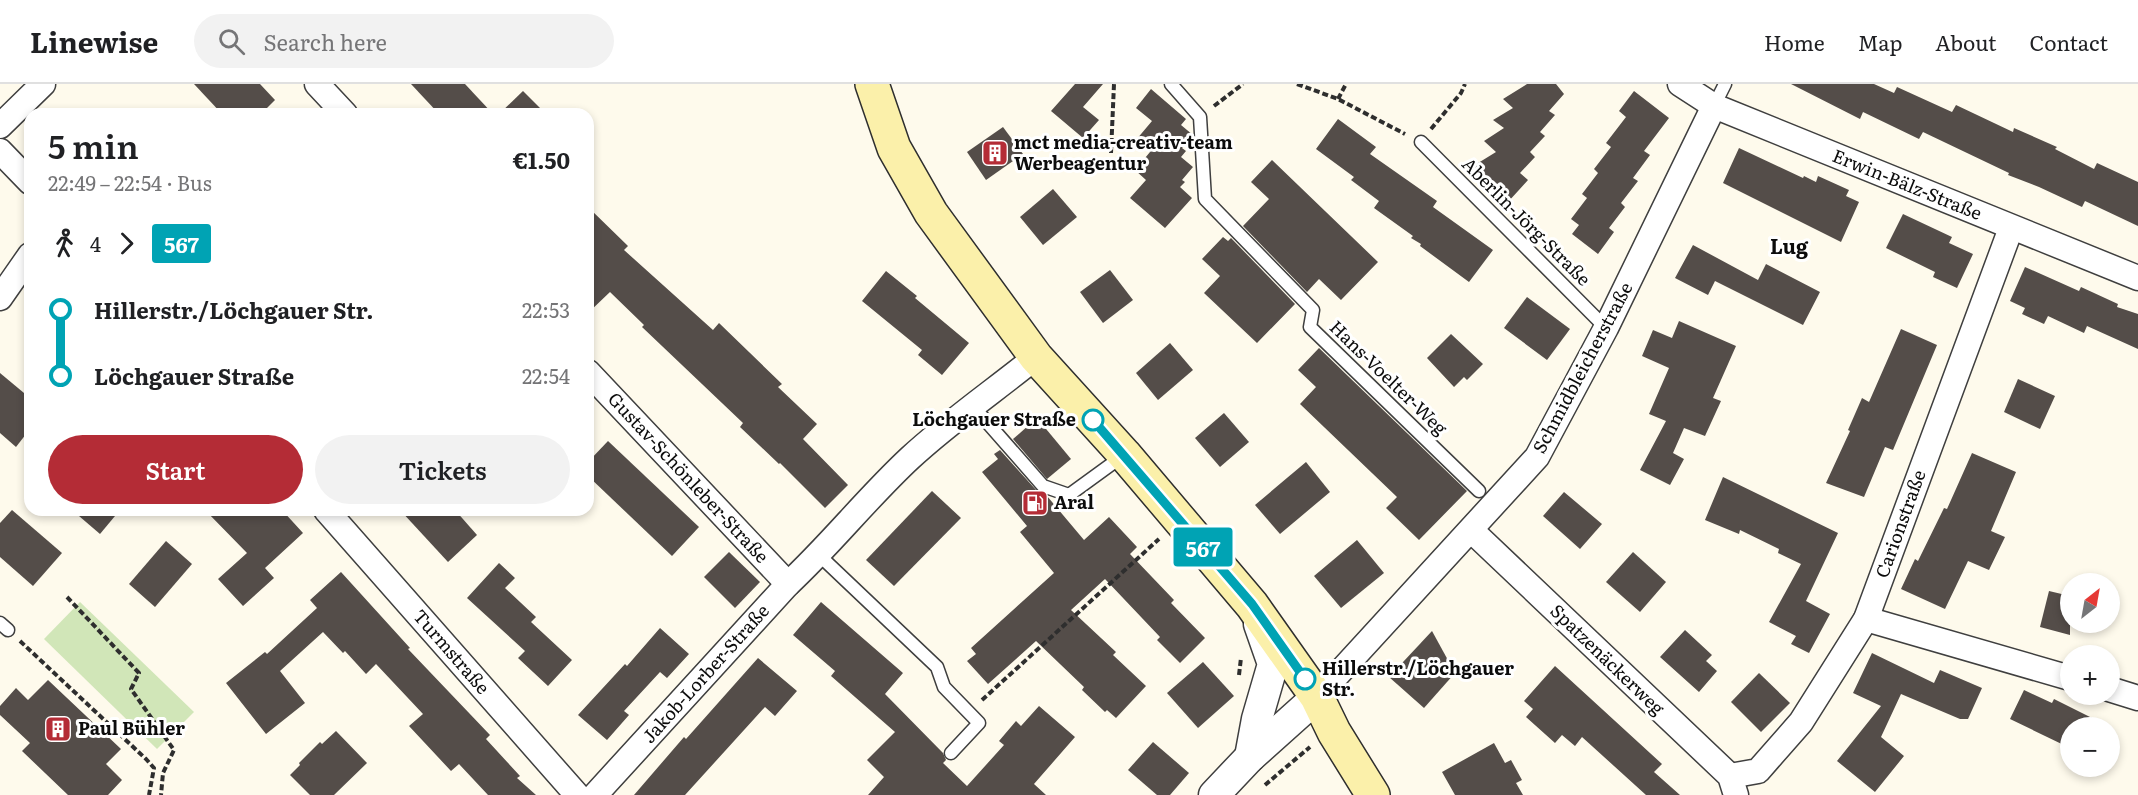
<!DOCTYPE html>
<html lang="en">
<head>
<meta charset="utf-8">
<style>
  body { margin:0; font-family:Literata,serif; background:#f2f2f2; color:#202124; height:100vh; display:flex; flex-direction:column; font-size:22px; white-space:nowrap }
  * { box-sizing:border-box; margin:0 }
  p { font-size:20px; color:#757577 }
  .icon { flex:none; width:33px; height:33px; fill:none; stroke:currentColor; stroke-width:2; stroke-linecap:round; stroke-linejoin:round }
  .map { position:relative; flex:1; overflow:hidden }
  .details { position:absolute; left:24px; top:24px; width:570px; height:408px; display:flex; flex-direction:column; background:#fff; border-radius:18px; box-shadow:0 3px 9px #0003 }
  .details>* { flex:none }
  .badge { padding:0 12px; border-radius:4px; font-size:21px; line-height:39px }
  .needle { width:39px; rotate:31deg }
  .controls { position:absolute; left:2060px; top:489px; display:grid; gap:12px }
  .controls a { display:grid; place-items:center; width:60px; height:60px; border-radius:50%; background:#fff; box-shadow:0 3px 9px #0003; font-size:30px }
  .map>.badge { position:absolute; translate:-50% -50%; box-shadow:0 0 0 3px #fff }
  .legs { display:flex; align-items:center; gap:9px; height:66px; padding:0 24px; font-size:20px }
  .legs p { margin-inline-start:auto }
  .summary { display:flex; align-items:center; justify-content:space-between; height:102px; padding:0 24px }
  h1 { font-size:33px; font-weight:600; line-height:45px }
  .action { display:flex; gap:12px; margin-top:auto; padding:12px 24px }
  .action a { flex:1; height:69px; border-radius:36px; background:#b42c36; color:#fff; font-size:24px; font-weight:600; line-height:69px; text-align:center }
  .action a+a { background:#f2f2f2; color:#202124 }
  ul { padding:0 24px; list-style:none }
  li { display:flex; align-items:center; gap:21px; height:66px; font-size:22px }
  li i { display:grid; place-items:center; width:9px; height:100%; margin:0 8px; background:currentColor }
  li i::after { content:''; width:15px; height:15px; margin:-8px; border:4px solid; border-radius:50%; background:#fff }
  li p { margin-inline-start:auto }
  li:first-child i { background:linear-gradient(#0000 50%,currentColor 0) }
  li:last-child i { background:linear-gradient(currentColor 50%,#0000 0) }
  header { display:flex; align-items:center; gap:36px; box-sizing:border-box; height:84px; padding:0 30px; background:#fff; border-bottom:2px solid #e0e0e0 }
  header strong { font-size:28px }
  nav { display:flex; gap:33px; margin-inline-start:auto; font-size:21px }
  .search { width:420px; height:54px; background:#f2f2f2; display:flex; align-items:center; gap:15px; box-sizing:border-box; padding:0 21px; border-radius:33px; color:#757577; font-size:22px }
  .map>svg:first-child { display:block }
</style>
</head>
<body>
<header>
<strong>Linewise</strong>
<div class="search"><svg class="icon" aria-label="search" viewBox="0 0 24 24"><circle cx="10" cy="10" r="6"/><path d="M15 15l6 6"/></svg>Search here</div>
<nav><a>Home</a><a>Map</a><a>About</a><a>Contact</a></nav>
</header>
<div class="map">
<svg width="2138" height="711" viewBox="0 0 2138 711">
  <rect width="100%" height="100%" fill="#fefaec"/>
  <!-- green -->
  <polygon fill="#d1e6b8" points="80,518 194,628 157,665 44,555"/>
  <!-- building -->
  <g fill="#544d49">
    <polygon points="194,0 260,0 275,16 261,30 222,30"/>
    <polygon points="411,0 465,0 493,30 439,30"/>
    <polygon points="1075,0 1103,0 1083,23 1099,36 1083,54 1051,27"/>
    <polygon points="1527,0 1556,0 1564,10 1549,27 1555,31 1540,48 1545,52 1530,68 1535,73 1520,89 1528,96 1508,118 1470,84 1496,68 1484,57 1504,44 1493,36 1513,24 1503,15"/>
    <polygon points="1791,0 1874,0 1894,9 1897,3 1952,28 1956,21 2013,48 2014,44 2057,63 2055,65 2094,85 2097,79 2138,98 2138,142 2085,117 2082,123 2039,103 2008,91 2009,89 1923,48 1919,55 1863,28 1860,35"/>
    <polygon points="1151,5 1186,35 1181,41 1193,51 1182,64 1186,67 1181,73 1193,83 1182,96 1185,98 1180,103 1192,114 1165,144 1130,114 1146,96 1135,86 1150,68 1136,56 1152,37 1136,24"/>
    <polygon points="523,7 546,30 499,30"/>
    <polygon points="1634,7 1669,34 1644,67 1650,71 1633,94 1638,97 1621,119 1625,123 1609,144 1614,148 1598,170 1572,150 1579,141 1571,135 1587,114 1582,110 1598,89 1594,85 1611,63 1606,59 1626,33 1619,27"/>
    <polygon points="1338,35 1376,63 1370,70 1437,117 1433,123 1493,166 1469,198 1420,162 1421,160 1411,154 1413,152 1374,124 1379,117 1351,96 1354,93 1316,65"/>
    <polygon points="1003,43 1023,70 986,96 967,68"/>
    <polygon points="1739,64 1803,94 1804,92 1816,98 1818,92 1849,106 1846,112 1859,118 1841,158 1723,99"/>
    <polygon points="1272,76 1378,178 1341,216 1319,195 1307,208 1243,142 1269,115 1251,98"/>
    <polygon points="1053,105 1077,133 1043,161 1020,133"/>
    <polygon points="588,123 628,162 624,166 713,246 719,239 782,300 778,303 817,340 803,355 848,401 825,424 780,379 779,380 740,343 743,339 642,243 644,241 610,208 588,229"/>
    <polygon points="1903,130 1952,153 1949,159 1973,170 1957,204 1933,193 1935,188 1886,164"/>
    <polygon points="1223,153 1228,157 1231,154 1295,220 1257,259 1204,209 1220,192 1202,175"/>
    <polygon points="1693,161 1758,196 1766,180 1820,208 1803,241 1715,197 1708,211 1675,194"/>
    <polygon points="2025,183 2079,207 2081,203 2118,220 2117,223 2138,230 2138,265 2087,242 2084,249 2048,232 2044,240 2022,230 2025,224 2010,217"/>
    <polygon points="1110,186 1133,216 1103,239 1080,208"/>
    <polygon points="886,187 917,212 915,214 969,259 942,291 918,271 922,266 862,217"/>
    <polygon points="1527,213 1570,245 1547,276 1504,244"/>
    <polygon points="1679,237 1736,262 1713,314 1721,317 1705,352 1684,344 1673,369 1684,375 1670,401 1640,386 1666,337 1649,330 1669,284 1642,272 1653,246 1672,254"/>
    <polygon points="1901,245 1937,261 1893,366 1885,363 1864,413 1826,399 1850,347 1848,346 1862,314 1869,318"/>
    <polygon points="1451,250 1483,280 1467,296 1464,293 1454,303 1427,274"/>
    <polygon points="1170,259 1193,286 1158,316 1136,289"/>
    <polygon points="1319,264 1467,407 1419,456 1386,424 1397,413 1300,320 1316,303 1298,286"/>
    <polygon points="0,289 30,314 30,345 16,363 0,349"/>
    <polygon points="2018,295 2055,312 2040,345 2004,328"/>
    <polygon points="1224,329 1249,358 1220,383 1195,354"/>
    <polygon points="1037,334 1071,375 1047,395 1013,355"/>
    <polygon points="608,357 699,443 672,472 588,392 588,378"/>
    <polygon points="1000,366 1037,407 1047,412 1084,456 1109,433 1137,463 1130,470 1174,516 1171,519 1205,554 1180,579 1157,556 1160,553 1105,495 1071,526 1116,568 1113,571 1146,602 1116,634 1107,626 1105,628 1082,606 1084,603 1036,557 988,600 967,577 976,570 971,564 1054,489 1020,448 1027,442 982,388 998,375 994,370"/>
    <polygon points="1972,369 2016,388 1991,447 2005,453 1989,486 1968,477 1945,525 1901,505 1915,475 1918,477 1944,424 1947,425"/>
    <polygon points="1306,378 1330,408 1280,450 1255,421"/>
    <polygon points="1723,393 1838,449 1806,517 1830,530 1809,569 1791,560 1796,552 1769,538 1801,480 1778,469 1779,465 1740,446 1739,450 1705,436"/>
    <polygon points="932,407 961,434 894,502 866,476"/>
    <polygon points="1564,408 1602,440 1580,465 1543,432"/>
    <polygon points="12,426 62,469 33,502 0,473 0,439"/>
    <polygon points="72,426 120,426 100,450"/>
    <polygon points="205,426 282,426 303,449 265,484 274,494 243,522 218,495 247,469"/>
    <polygon points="400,426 455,426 477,451 448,478"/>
    <polygon points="1357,456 1384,489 1341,524 1314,492"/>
    <polygon points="166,457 192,480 155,523 129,500"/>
    <polygon points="729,468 760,498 735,524 704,493"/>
    <polygon points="1633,468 1666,498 1640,528 1606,498"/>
    <polygon points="499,479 515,494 505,504 536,533 531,538 572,576 548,602 518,574 525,567 467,514"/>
    <polygon points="341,488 410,564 408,565 490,651 486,655 520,692 517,694 536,711 488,711 459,680 451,687 409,642 423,630 376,580 366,590 345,567 343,569 323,548 280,587 305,619 266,650 226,599 265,568 267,570 317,524 310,516"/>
    <polygon points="2049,507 2070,512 2070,551 2040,543"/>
    <polygon points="821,518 903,589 885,610 943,669 946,676 943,679 967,702 1004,661 999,657 1016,637 1021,642 1039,622 1075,653 1034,700 1046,711 868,711 884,693 867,676 895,648 831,592 835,587 793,551"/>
    <polygon points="660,544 689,570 667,594 660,588 624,627 629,631 607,656 578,631 625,580 627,582"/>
    <polygon points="1685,546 1712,571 1706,577 1717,587 1699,608 1660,573"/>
    <polygon points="1432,547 1455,589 1424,624 1389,593"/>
    <polygon points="1872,569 1934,599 1940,586 1982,604 1968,635 1960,635 1901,610 1881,653 1904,672 1875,708 1837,677 1881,622 1853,609"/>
    <polygon points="758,574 797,607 775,632 765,623 685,711 634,711 684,653 686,655"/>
    <polygon points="1203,578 1234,612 1198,644 1167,609"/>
    <polygon points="1555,582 1662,680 1654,688 1680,711 1646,711 1582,653 1575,662 1562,651 1555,659 1526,633 1533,625 1524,617"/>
    <polygon points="1759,589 1790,619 1761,648 1731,618"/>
    <polygon points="48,596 121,665 106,680 122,696 108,711 68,711 22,667 30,659 0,631 0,622 16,604 28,616"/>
    <polygon points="2024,606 2052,619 2054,615 2112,644 2070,644 2070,664 2010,635"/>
    <polygon points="336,647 367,679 334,711 310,711 290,691 300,681 299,679 320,658 322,660"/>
    <polygon points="1153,658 1189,689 1170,711 1157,711 1128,686"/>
    <polygon points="1494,659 1505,679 1511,676 1522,696 1516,699 1523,711 1455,711 1442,688"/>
  </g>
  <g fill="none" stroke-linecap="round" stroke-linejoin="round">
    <defs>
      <g id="service">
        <polyline points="1171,0 1200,33 1205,115 1313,226 1310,243 1479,407"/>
        <polyline points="1714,22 1725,0"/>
        <polyline points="1421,58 1606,244"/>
        <polyline points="972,321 1043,402 1069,411 1124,371"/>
        <polyline points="819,471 937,583 944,603 979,639 951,669"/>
        <polyline points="0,539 8,546"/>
      </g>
      <g id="minor">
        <polyline points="317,0 345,30"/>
        <polyline points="1680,0 1714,22 2138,194"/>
        <polyline points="0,42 43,0"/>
        <polyline points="0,67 30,98"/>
        <polyline points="0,214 30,171"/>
        <polyline points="588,288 788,500"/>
        <polyline points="326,426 577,711"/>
        <polyline points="1471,446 1730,692 1736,711"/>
        <polyline points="1866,535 2070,594"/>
        <polyline points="2109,605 2138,614"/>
        <polyline points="1317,613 1537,373 1606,244 1714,22"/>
        <polyline points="1730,692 1758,687 1801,638 1866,535 2011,144"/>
        <path d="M595 711 788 500C831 460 867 414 910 374 950 337 994 307 1036 273"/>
      </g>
      <g id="tertiary">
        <polyline points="1250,673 1257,635 1273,580 1259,540"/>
        <polyline points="1214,711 1250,673 1317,613"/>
      </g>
      <polyline id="secondary" points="872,0 894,64 931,129 1036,273 1124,370 1252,521 1317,613 1334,648 1373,711"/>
    </defs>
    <!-- service casing -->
    <use href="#service" stroke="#3f3f3f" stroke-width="15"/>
    <!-- minor casing -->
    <use href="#minor" stroke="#3f3f3f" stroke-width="27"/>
    <!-- tertiary casing -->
    <use href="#tertiary" stroke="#3f3f3f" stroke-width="33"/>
    <!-- secondary casing -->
    <use href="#secondary" stroke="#2e2e2e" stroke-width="36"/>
    <!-- path -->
    <g stroke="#2e2e2e" stroke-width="4" stroke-dasharray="6 3" stroke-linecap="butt">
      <polyline points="1297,0 1338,15 1405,50"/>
      <polyline points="1338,15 1346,0"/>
      <polyline points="1214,22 1243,0"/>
      <polyline points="1431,45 1461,9 1465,0"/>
      <polyline points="1111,69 1114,0"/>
      <polyline points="67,513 139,589 131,605 174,666 163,689 161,711"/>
      <polyline points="20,557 146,675 154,684 149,711"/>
      <polyline points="1239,591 1241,574"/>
      <polyline points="982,616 1159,455"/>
      <polyline points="1265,701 1310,663"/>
    </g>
    <!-- service -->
    <use href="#service" stroke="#fff" stroke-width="12"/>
    <!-- minor -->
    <use href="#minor" stroke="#fff" stroke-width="24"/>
    <!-- tertiary -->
    <use href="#tertiary" stroke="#fff" stroke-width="30"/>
    <!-- secondary -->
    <use href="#secondary" stroke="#fbf0aa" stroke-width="33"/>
  </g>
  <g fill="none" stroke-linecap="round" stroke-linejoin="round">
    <defs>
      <polyline id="line-1" points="1093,336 1252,520 1305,595"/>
    </defs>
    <!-- line-1 casing -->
    <use href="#line-1" stroke="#fff" stroke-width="14"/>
    <!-- line-1 -->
    <use href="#line-1" stroke="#00a3b4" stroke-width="9"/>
  </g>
  <!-- icons -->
  <defs>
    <symbol id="building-square" viewBox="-11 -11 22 22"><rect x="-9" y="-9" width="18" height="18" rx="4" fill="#b42c36" stroke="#fff"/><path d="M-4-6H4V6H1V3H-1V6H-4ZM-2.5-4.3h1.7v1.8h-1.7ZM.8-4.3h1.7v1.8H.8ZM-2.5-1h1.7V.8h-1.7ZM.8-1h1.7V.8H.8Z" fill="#fff"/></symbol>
    <symbol id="fuel-square" viewBox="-11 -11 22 22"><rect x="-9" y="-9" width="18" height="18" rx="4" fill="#b42c36" stroke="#fff"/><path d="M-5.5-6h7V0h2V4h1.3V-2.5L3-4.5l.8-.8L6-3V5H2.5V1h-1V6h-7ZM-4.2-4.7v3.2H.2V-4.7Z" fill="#fff"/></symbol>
  </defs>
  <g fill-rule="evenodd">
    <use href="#building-square" x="980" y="54" width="30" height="30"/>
    <use href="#fuel-square" x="1020" y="404" width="30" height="30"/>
    <use href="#building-square" x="43" y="630" width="30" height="30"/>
  </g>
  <!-- markers -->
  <g fill="#fff" stroke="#00a3b4" stroke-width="3">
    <circle cx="1093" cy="336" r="10"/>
    <circle cx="1305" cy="595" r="10"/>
  </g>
  <g text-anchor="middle" stroke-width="6" stroke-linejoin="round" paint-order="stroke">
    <!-- poi labels -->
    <g font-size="18" font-weight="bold" fill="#0c0c0c" stroke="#fff" text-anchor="start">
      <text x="1014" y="65">mct media-creativ-team<tspan x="1014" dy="21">Werbeagentur</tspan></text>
      <text x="1054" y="425">Aral</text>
      <text x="78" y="651">Paul Bühler</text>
    </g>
    <!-- street labels -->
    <g font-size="18" fill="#0c0c0c" stroke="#fff">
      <text transform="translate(1907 101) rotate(22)" y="6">Erwin-Bälz-Straße</text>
      <text transform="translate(1526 138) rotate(45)" y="6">Aberlin-Jörg-Straße</text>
      <text transform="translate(1583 284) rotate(-62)" y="6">Schmidbleicherstraße</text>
      <text transform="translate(1388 294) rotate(44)" y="6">Hans-Voelter-Weg</text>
      <text transform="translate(688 394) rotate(47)" y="6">Gustav-Schönleber-Straße</text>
      <text transform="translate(1901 440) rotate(-70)" y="6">Carionstraße</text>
      <text transform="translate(451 568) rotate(49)" y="6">Turmstraße</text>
      <text transform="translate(1607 576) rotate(44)" y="6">Spatzenäckerweg</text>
      <text transform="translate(706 590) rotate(-48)" y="6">Jakob-Lorber-Straße</text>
    </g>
    <!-- stop labels -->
    <g font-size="18" font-weight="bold" fill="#0c0c0c" stroke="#fff" text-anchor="end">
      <text x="1076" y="342">Löchgauer Straße</text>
      <text x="1322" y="591" text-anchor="start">Hillerstr./Löchgauer<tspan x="1322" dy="21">Str.</tspan></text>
    </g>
    <!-- neighbourhood labels -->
    <g font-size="20" font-weight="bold" fill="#0c0c0c" stroke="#fff">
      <text x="1789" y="170">Lug</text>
    </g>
  </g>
</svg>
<div class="controls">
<a><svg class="needle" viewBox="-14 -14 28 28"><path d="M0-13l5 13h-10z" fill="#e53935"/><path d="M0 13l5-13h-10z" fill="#757577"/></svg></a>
<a>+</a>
<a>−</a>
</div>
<b class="badge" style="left:1203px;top:463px;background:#00a3b4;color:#fff">567</b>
<section class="details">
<div class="summary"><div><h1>5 min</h1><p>22:49 – 22:54 · Bus</p></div><b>€1.50</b></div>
<div class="legs"><svg class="icon" aria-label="walk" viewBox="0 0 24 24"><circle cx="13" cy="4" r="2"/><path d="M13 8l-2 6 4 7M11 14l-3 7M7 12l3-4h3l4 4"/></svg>4<svg class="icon" aria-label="forward" viewBox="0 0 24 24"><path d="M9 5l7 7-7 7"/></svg><b class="badge" style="background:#00a3b4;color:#fff">567</b></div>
<ul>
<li><i style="color:#00a3b4"></i><b>Hillerstr./Löchgauer Str.</b><p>22:53</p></li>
<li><i style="color:#00a3b4"></i><b>Löchgauer Straße</b><p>22:54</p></li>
</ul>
<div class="action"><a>Start</a><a>Tickets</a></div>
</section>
</div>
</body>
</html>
